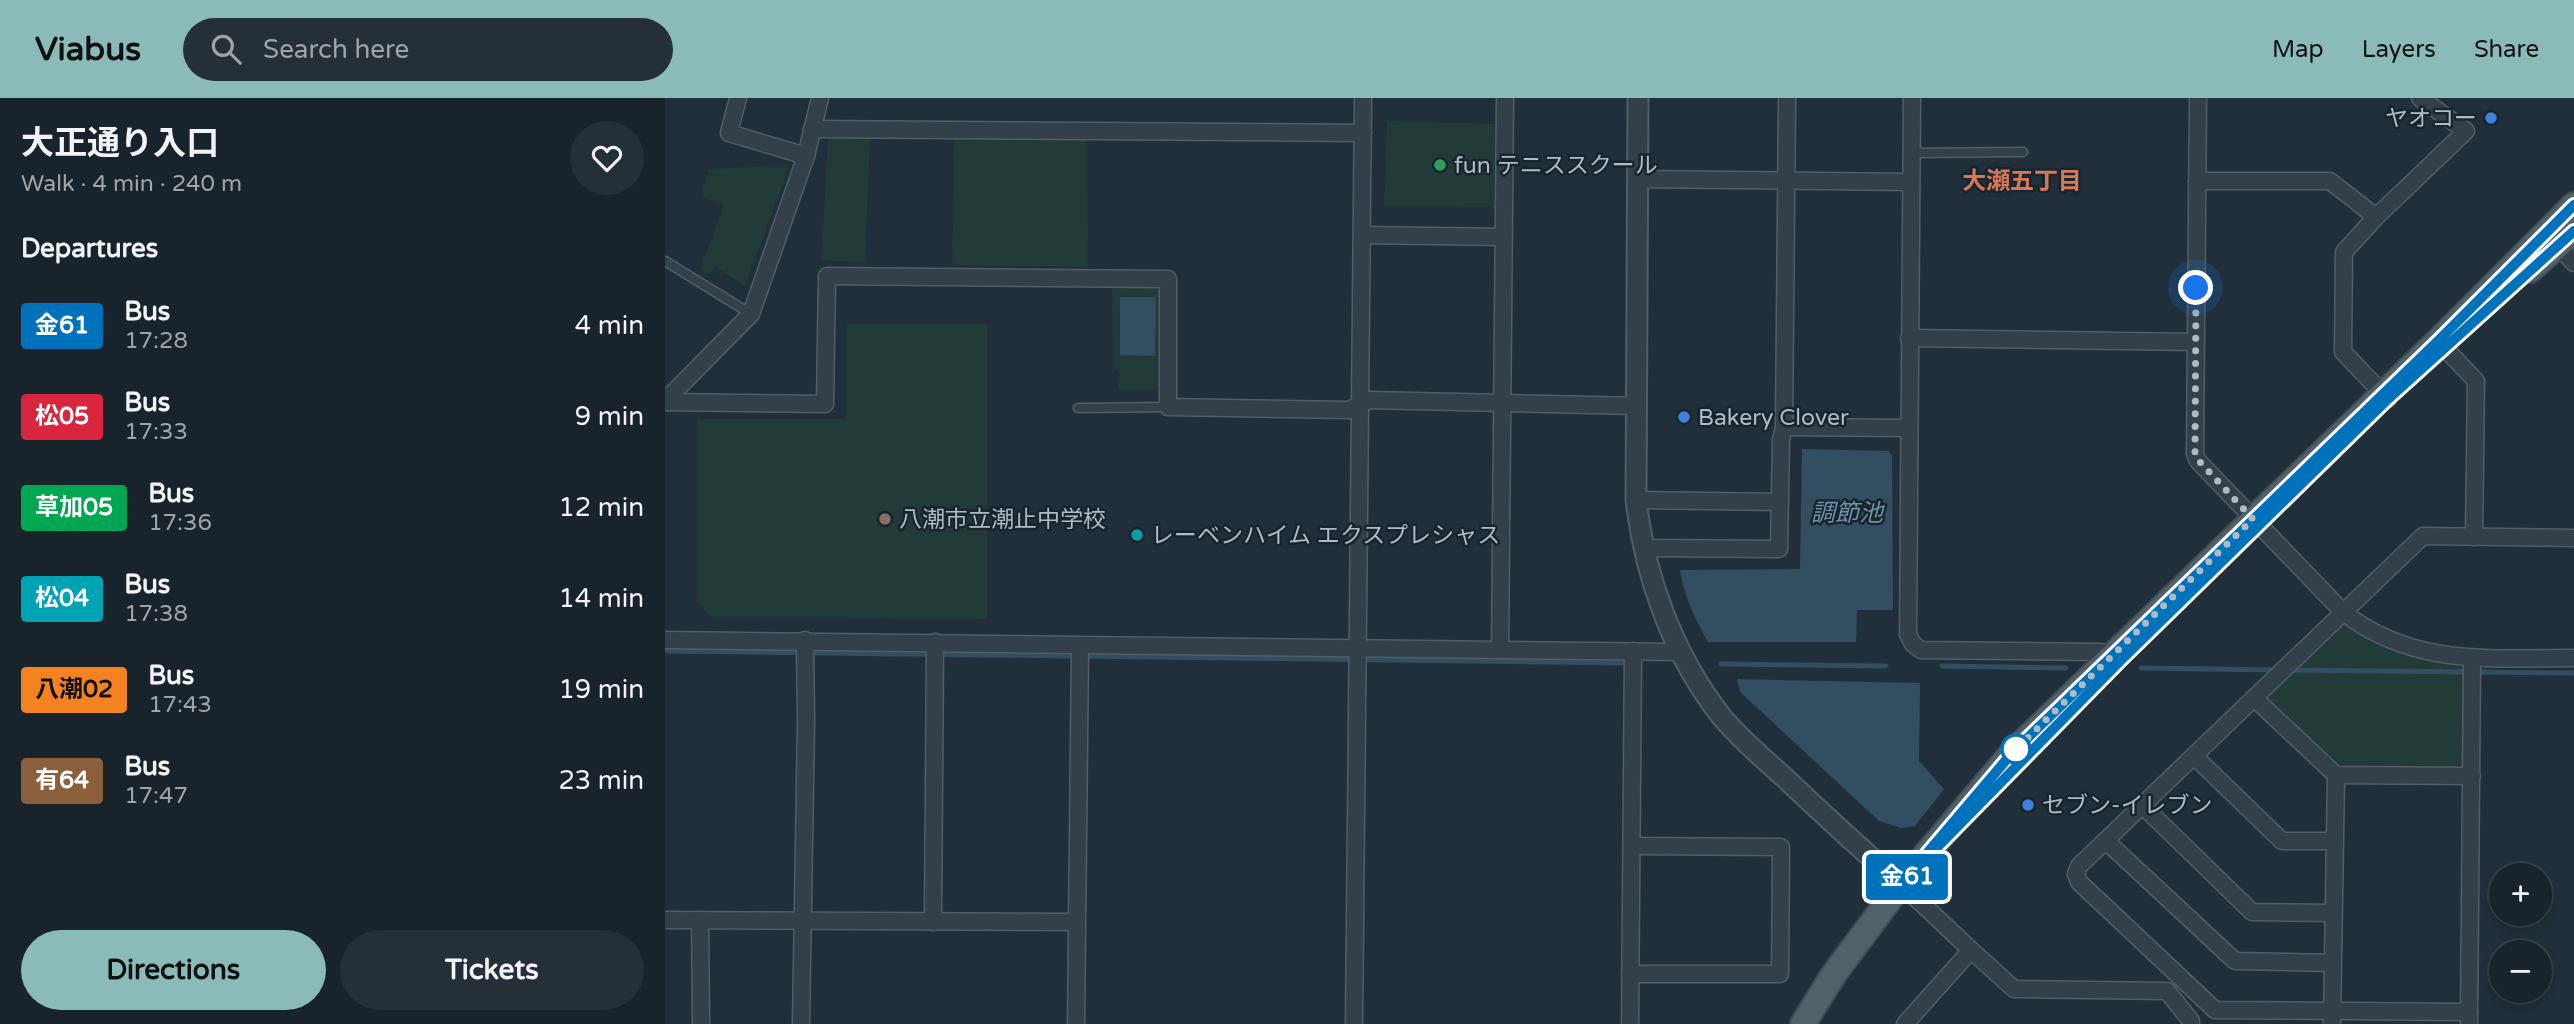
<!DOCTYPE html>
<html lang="en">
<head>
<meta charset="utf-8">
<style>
  body { margin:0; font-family:"Varela Round","Noto Sans JP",sans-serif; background:#252f37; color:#f1f3f6; height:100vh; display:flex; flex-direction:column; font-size:26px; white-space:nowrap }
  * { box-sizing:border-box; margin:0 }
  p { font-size:23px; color:#9fa4a9 }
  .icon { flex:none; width:38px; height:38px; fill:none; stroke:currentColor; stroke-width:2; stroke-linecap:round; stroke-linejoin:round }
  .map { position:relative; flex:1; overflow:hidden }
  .details { display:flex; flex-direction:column; background:#18232b; width:665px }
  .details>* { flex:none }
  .badge { padding:0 14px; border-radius:5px; font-size:24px; line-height:46px }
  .controls { position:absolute; left:1824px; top:765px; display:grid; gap:14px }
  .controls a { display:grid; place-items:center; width:63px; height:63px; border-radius:50%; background:#18232b; box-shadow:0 4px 10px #0003,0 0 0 2px #364047; font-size:35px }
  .you { position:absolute; width:35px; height:35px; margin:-18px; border:5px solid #fff; border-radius:50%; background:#1a73e8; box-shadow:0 0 0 10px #1a73e833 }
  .map>.badge { position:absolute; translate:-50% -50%; box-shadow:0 0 0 4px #fff }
  h2 { padding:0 21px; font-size:26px; line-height:63px }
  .round { display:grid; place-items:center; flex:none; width:74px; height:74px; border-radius:37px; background:#252f37 }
  .head { display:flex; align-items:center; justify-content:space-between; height:119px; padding:0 21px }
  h1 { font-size:33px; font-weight:700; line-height:52px }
  .cta { display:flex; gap:14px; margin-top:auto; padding:14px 21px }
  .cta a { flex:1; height:80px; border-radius:42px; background:#8bbbb9; color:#111; font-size:28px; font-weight:700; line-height:80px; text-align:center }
  .cta a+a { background:#252f37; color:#f1f3f6 }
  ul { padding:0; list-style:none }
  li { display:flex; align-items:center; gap:21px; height:91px; padding:0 21px }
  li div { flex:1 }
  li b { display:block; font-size:26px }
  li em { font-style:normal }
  li .badge { min-width:77px; font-weight:700; text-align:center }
  header { display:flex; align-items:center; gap:42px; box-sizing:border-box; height:98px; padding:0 35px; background:#8bbbb9; color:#111 }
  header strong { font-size:33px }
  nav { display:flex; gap:38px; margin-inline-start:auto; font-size:24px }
  .search { width:490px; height:63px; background:#252f37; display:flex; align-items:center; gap:18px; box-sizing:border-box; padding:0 24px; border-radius:38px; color:#9fa4a9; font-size:26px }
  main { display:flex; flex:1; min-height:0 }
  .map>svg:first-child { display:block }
</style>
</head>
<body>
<header>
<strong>Viabus</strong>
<div class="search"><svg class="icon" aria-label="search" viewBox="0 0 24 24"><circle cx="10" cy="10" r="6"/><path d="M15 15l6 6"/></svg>Search here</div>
<nav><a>Map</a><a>Layers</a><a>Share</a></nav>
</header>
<main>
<section class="details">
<div class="head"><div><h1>大正通り入口</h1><p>Walk · 4 min · 240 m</p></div><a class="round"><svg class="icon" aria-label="heart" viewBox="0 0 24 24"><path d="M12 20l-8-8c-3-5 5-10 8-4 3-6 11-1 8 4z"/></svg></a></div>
<h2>Departures</h2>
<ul>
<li><span class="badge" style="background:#0072bc;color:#fff">金61</span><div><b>Bus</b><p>17:28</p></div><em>4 min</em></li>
<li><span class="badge" style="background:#d7263d;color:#fff">松05</span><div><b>Bus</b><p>17:33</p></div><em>9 min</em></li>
<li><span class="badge" style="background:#00a651;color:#fff">草加05</span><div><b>Bus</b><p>17:36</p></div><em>12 min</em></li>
<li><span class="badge" style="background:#00a3b4;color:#fff">松04</span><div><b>Bus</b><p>17:38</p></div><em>14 min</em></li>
<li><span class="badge" style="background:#f58220;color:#111">八潮02</span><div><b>Bus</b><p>17:43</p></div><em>19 min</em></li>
<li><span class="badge" style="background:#8b5e3c;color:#fff">有64</span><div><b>Bus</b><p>17:47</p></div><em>23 min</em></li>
</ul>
<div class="cta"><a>Directions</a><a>Tickets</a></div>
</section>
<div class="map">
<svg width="1909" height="926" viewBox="0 0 1909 926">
  <rect width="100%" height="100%" fill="#202f39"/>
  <!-- green -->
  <g fill="#223a38">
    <polygon points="722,23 830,26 829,109 719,108"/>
    <polygon points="163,39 205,40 200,165 156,162"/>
    <polygon points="289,39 422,42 423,169 287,167"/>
    <polygon points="125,67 80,188 51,169 41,178 35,171 59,107 36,98 44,71"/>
    <polygon points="447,186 494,186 498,193 498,292 454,292 454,273 448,271"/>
    <polygon points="181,226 322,226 322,521 48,520 32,504 32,321 181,321"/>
    <path d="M1682 528C1722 553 1750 564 1797 568L1801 573V665L1796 670 1678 669 1603 603V595L1673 529Z"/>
  </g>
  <!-- water -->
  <g fill="#324e61">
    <polygon points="455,199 491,199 490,258 455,257"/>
    <path d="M1137 351 1223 353 1227 358 1228 512H1192L1191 544H1043C1030 521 1019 498 1015 472L1135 471Z"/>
    <polygon points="1072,581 1255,585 1254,663 1279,691 1250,728 1236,730 1214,723 1075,594"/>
  </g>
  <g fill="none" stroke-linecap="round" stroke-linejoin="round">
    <!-- stream -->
    <g stroke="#324e61" stroke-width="5">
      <polyline points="0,553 963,565"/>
      <polyline points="1056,566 1221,568"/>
      <polyline points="1277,568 1401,570"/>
      <polyline points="1476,570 1612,572"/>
      <polyline points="1625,572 1909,575"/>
    </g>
    <defs>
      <g id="service">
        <polyline points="1246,55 1358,54"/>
        <polyline points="0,163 86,216"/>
        <polyline points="413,310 503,309"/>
      </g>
      <g id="minor">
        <polyline points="73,0 64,35 141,58"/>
        <polyline points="1247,0 1243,536 1248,546 1256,552 1435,554 1448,556 1451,559"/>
        <path d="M1533 0 1530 356 1533 363 1679 515C1750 569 1825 560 1909 560"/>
        <polyline points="147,31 698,35"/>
        <polyline points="972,81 1246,84"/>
        <polyline points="1532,83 1665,83 1711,119"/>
        <polyline points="697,137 838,139"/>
        <polyline points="1893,148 1909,165"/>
        <polyline points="1244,240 1531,244"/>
        <polyline points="1773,243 1811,283 1809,439"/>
        <polyline points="1723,301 1678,254 1679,154 1711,119 1801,33 1755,0"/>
        <polyline points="0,303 86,216 141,58 155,0"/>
        <polyline points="0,304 160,306 162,178 503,181 503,309 684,312 704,302 971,308"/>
        <polyline points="1119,329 1243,330"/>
        <polyline points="971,402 1115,404"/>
        <polyline points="978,450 1114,451 1116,342 1119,329 1122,0"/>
        <polyline points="0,542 1015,554"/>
        <polyline points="835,552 840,0"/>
        <polyline points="1589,600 1758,438 1909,440"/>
        <polyline points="1529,658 1617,743 1669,743"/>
        <polyline points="1477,707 1587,814 1668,815"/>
        <polyline points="1441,743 1570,863 1667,865"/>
        <polyline points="1236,786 1306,852 1240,926"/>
        <polyline points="0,822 411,824"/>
        <polyline points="35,822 36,926"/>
        <polyline points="268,824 270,544"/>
        <polyline points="1306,852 1349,891 1502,893 1526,923 1526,926"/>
        <polyline points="965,876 1115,876 1116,749 967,748"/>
        <polyline points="1804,914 1550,912 1414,784 1411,776 1414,768 1589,600 1671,677 1807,678"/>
        <polyline points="136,926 141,624 140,542"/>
        <polyline points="411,926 415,548"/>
        <polyline points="689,926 698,0"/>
        <polyline points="965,926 968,553"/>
        <polyline points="1667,926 1671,677"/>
        <polyline points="1804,926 1807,560"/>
      </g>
      <path id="tertiary" d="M973 0 971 402C980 480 1008 556 1056 618 1075 641 1099 661 1121 681 1159 717 1197 752 1236 786"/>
      <g id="primary">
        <polyline points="1865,172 1909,133"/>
        <polyline points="1138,926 1169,876 1236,786 1348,654 1773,243 1909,107"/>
      </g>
    </defs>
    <!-- service casing -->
    <use href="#service" stroke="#515e67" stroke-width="11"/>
    <!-- minor casing -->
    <use href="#minor" stroke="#515e67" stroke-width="19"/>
    <!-- tertiary casing -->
    <use href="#tertiary" stroke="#515e67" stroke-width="23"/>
    <!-- primary casing -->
    <use href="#primary" stroke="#404c56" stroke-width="28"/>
    <!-- service -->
    <use href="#service" stroke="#334049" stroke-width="8"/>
    <!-- minor -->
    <use href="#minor" stroke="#334049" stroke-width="16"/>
    <!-- tertiary -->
    <use href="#tertiary" stroke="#334049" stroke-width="19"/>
    <!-- primary -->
    <use href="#primary" stroke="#516069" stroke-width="24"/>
  </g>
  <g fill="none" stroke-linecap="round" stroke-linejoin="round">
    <defs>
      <polyline id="line" points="1909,107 1773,243 1348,654 1236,786 1455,563 1723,301 1909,133"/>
    </defs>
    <!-- line casing -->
    <use href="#line" stroke="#fff" stroke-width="16"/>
    <!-- line -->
    <use href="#line" stroke="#0072bc" stroke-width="10"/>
    <!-- walk -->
    <polyline stroke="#aebbc6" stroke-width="7" stroke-dasharray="0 12.6" points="1351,651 1348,654 1588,421 1534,363 1530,356 1531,190"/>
  </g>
  <!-- markers -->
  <g fill="#3f7fe0" stroke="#19252e" stroke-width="2.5">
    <circle cx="1826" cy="20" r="7"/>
    <circle cx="1019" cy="319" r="7"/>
    <circle cx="1363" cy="707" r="7"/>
  </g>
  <circle fill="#2e9e5b" stroke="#19252e" stroke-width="2.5" cx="775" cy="67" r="7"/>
  <circle fill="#8d6e63" stroke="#19252e" stroke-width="2.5" cx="220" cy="421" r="7"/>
  <circle fill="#0f9aa8" stroke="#19252e" stroke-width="2.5" cx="472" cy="437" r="7"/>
  <circle fill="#fff" stroke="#0072bc" stroke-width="3.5" cx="1351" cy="651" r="14"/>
  <g text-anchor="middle" stroke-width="5" stroke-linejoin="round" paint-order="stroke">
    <!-- poi labels -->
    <g font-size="23" fill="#aebbc6" stroke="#19252e" text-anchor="start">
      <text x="1812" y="28" text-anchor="end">ヤオコー</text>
      <text x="789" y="75">fun テニススクール</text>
      <text x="1033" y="327">Bakery Clover</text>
      <text x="234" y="429">八潮市立潮止中学校</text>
      <text x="486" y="445">レーベンハイム エクスプレシャス</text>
      <text x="1377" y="715">セブン-イレブン</text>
    </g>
    <!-- neighbourhood labels -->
    <g font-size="24" font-weight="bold" fill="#d77757" stroke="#19252e">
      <text x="1357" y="91">大瀬五丁目</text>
    </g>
    <!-- water labels -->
    <g font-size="24" font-style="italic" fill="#6d93ab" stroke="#19252e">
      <text x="1182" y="423">調節池</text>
    </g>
  </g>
</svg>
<div class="controls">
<a>+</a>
<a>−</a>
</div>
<div class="you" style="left:1531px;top:190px"></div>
<b class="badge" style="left:1242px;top:779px;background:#0072bc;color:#fff">金61</b>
</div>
</main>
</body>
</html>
